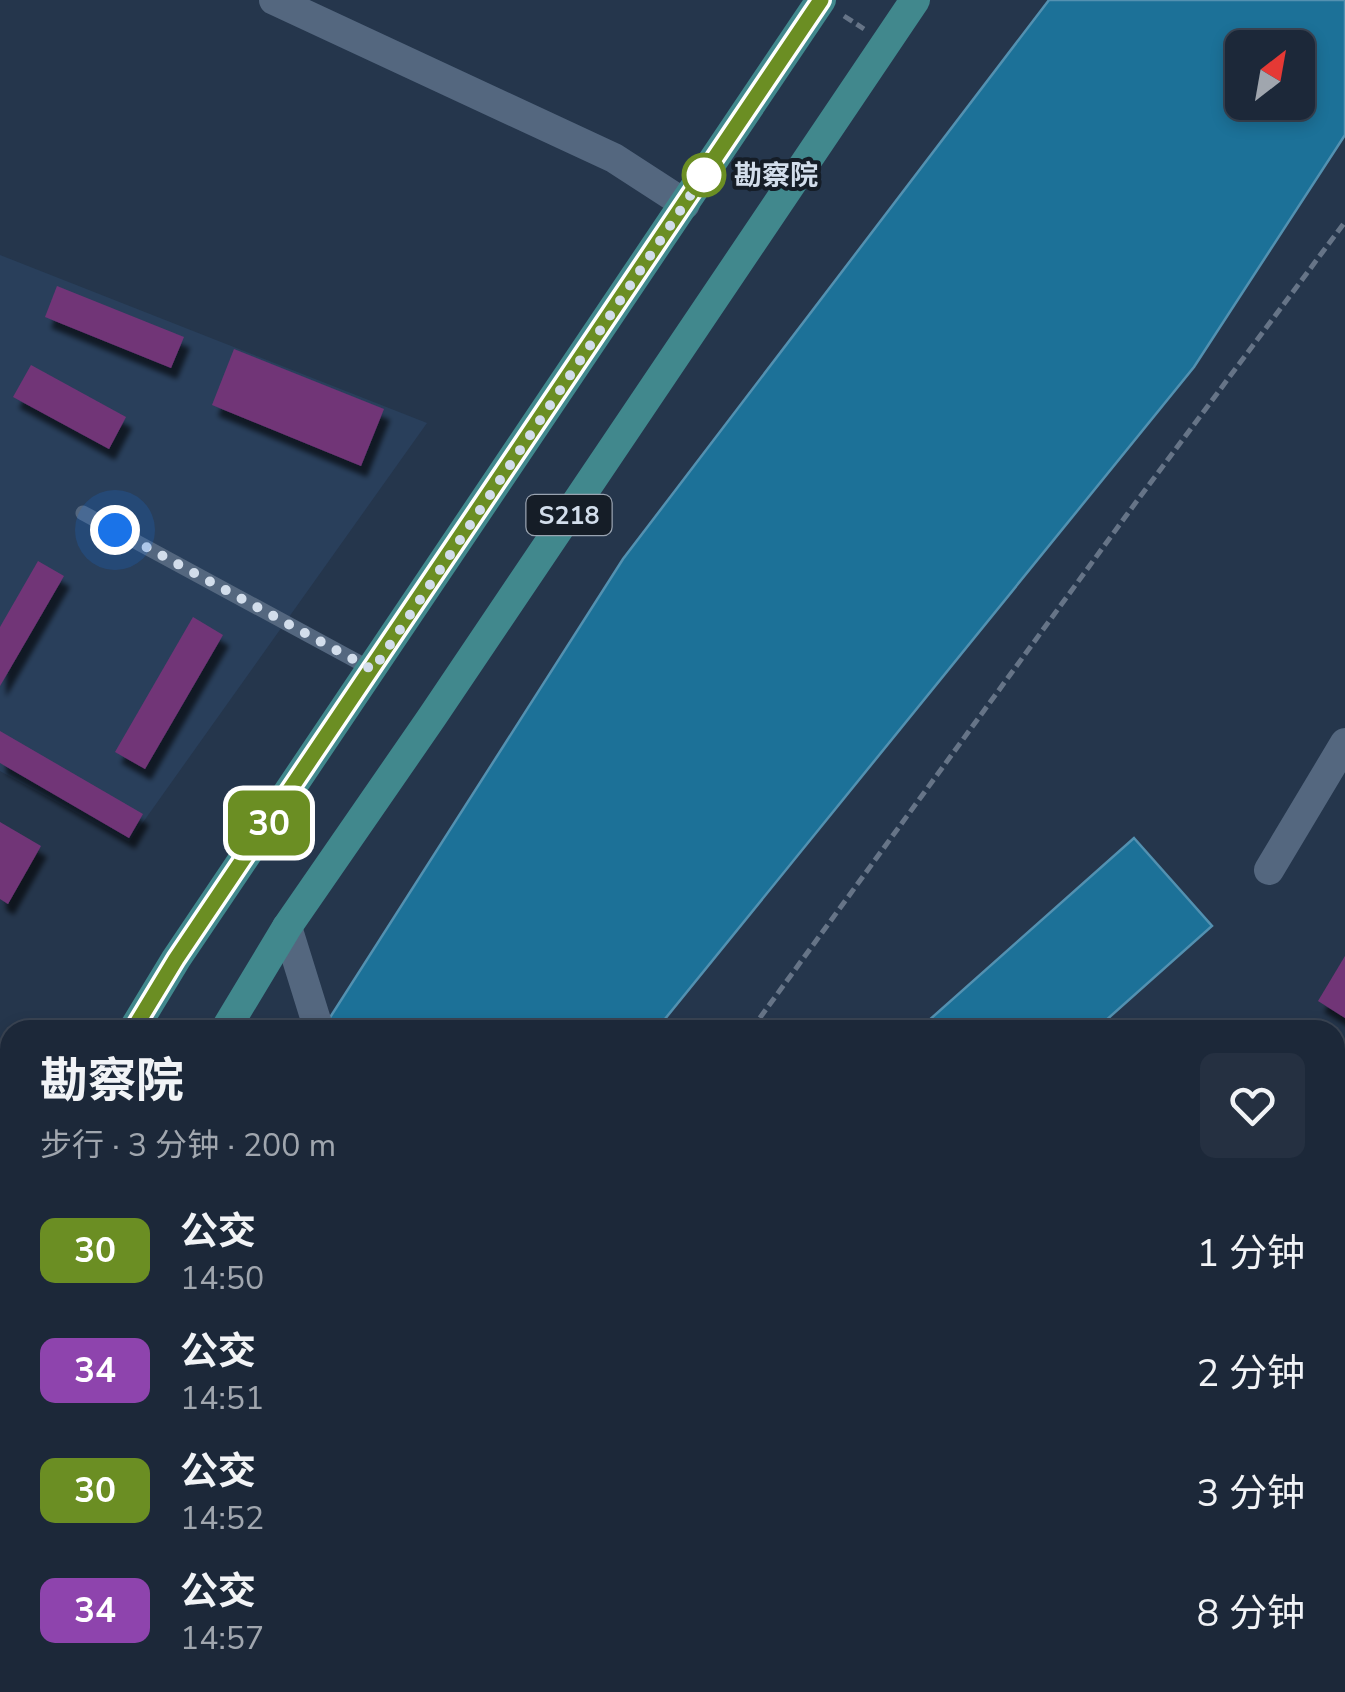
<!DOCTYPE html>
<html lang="zh">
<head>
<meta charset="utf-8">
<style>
  body { margin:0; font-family:"Nunito Sans","Noto Sans SC",sans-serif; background:#253041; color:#f1f3f6; height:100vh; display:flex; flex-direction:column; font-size:38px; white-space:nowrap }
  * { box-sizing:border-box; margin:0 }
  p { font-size:32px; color:#a0a6ae }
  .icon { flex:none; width:55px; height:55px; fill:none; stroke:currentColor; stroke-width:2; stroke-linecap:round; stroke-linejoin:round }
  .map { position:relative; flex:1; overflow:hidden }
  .details { position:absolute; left:0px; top:1020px; width:1345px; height:672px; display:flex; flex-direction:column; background:#1c2839; border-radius:30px 30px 0 0; box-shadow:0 5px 15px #0003,0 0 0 2px #3a4453 }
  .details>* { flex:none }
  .badge { padding:0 20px; border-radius:15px; font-size:35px; line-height:65px }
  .needle { width:65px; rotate:31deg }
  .buttons { position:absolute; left:1225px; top:30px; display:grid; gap:20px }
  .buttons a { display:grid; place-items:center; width:90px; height:90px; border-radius:15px; background:#1c2839; box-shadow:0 5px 15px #0003,0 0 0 2px #3a4453; font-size:50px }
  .you { position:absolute; width:50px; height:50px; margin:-25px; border:8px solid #fff; border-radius:50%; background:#1a73e8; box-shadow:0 0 0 15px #1a73e833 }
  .map>.badge { position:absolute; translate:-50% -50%; box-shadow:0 0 0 5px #fff }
  .round { display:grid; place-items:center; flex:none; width:105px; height:105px; border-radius:15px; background:#253041 }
  .overview { display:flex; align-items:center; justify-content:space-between; height:170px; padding:0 40px }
  h1 { font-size:48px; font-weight:700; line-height:75px }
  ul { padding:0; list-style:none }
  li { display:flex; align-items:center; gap:30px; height:120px; padding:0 40px }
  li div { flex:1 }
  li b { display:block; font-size:38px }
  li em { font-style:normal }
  li .badge { min-width:110px; font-weight:700; text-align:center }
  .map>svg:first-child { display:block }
</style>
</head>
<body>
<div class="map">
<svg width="1345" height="1692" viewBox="0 0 1345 1692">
  <defs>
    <filter id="shadow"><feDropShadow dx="6" dy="11" stdDeviation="2.5" flood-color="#0009"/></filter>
  </defs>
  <rect width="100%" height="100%" fill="#25364c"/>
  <!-- built -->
  <polygon fill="#293f5b" points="0,255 427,423 129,842 0,771"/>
  <!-- water -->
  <g fill="#1c7198" stroke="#5391b1" stroke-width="2.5" fill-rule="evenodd">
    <path d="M1049 0H1345V135L1194 367 656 1030H322L623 559ZM1242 48H1298V102H1242Z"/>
    <polygon points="1134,838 1212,926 1095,1030 918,1030"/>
    <polygon points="10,1610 10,1682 186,1683 184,1692 0,1692 0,1636"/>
  </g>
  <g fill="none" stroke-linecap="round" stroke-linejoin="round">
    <!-- river -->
    <polyline stroke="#1c7198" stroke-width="52" points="202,1692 207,1682"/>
  </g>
  <!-- building -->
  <g fill="#713577" filter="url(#shadow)">
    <polygon points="57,286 184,337 171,368 45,317"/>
    <polygon points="234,349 384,409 361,466 212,405"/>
    <polygon points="31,365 126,417 109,449 13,397"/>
    <polygon points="38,561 64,576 0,686 0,627"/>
    <polygon points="193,617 223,635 145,769 115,752"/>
    <polygon points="0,731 143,814 129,838 0,763"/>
    <polygon points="0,822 41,846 8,904 0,899"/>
    <polygon points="1345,956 1345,1018 1318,1001"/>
  </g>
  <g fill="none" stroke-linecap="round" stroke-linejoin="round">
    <!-- path -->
    <g stroke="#667487" stroke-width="5" stroke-dasharray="10 5" stroke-linecap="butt">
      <polyline points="844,16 864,29"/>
      <polyline points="751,1030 1131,509 1345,222"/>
    </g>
    <!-- service -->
    <g stroke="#54677f" stroke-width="15">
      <polyline points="83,513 373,670"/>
      <polyline points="0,1064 10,1069"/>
    </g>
    <!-- minor -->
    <g stroke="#54677f" stroke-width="30">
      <polyline points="274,0 614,158 685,204"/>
      <polyline points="1269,870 1345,743"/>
      <polyline points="287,927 319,1030"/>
      <polyline points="1335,1628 1345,1633"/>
      <polyline points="303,1692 309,1682"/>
    </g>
    <!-- primary -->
    <g stroke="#41888d" stroke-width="30">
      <polyline points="133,1030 176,959 821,0"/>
      <polyline points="225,1030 287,927 432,717 915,0"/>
      <polyline points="0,1280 10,1259"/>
      <polyline points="0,1469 10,1446"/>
    </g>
  </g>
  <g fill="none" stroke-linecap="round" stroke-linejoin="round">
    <defs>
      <polyline id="line" points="133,1030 176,959 821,0"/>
    </defs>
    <!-- line casing -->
    <use href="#line" stroke="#fff" stroke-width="22"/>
    <!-- line -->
    <use href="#line" stroke="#6b8e23" stroke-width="15"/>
    <!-- walk -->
    <polyline stroke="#d2ddeb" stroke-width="10" stroke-dasharray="0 18" points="115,530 373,670 704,175"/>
  </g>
  <!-- markers -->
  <circle fill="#fff" stroke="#6b8e23" stroke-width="5" cx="704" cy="175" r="20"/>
  <g text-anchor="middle" stroke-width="8" stroke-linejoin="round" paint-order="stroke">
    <!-- shield labels -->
    <rect fill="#151d27" stroke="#99a3b0" stroke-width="2.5" x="526.5" y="495" width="85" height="40" rx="8"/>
    <g font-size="25" font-weight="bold" fill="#d2ddeb">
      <text x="569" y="524">S218</text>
    </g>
    <!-- stop labels -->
    <g font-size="28" font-weight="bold" fill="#d2ddeb" stroke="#151d27" text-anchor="start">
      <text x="734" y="185">勘察院</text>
    </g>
  </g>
</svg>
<div class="buttons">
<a><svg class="needle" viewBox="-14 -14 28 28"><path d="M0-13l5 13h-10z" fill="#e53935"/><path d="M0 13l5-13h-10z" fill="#a0a6ae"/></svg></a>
</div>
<div class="you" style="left:115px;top:530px"></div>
<b class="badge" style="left:269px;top:823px;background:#6b8e23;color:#fff">30</b>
<section class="details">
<div class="overview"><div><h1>勘察院</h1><p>步行 · 3 分钟 · 200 m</p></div><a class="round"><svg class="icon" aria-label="heart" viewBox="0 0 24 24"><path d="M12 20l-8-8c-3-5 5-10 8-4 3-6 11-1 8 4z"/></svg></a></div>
<ul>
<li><span class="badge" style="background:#6b8e23;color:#fff">30</span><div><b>公交</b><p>14:50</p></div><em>1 分钟</em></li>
<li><span class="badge" style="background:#8e44ad;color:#fff">34</span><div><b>公交</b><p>14:51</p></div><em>2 分钟</em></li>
<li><span class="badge" style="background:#6b8e23;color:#fff">30</span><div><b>公交</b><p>14:52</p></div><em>3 分钟</em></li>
<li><span class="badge" style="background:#8e44ad;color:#fff">34</span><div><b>公交</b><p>14:57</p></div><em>8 分钟</em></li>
</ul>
</section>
</div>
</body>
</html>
